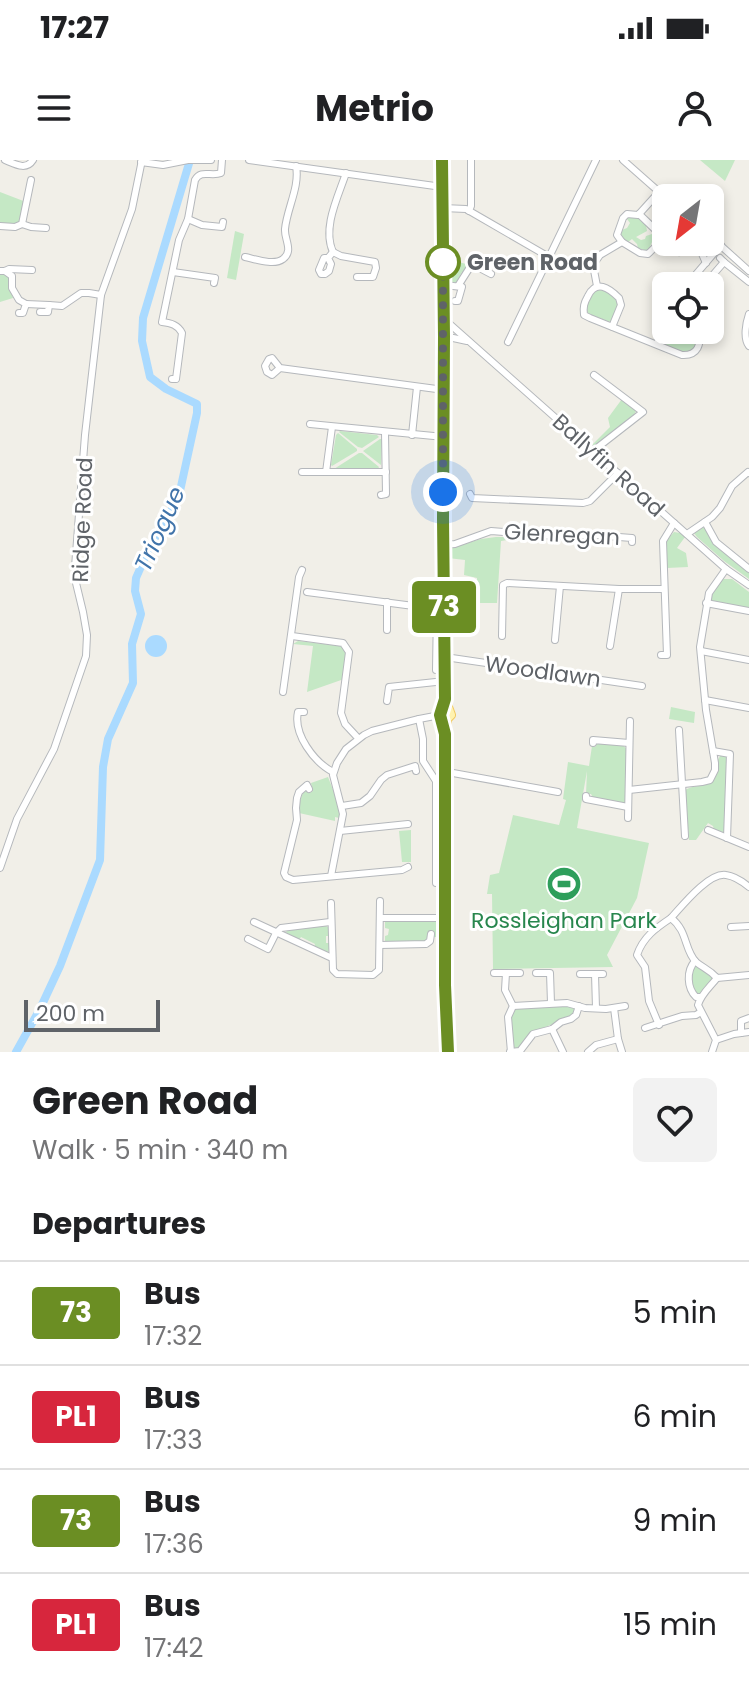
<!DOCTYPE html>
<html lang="en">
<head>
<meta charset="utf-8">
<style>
  body { margin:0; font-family:Poppins,sans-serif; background:#f2f2f2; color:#202124; height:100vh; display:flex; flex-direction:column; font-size:30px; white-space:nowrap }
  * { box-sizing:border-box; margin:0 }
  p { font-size:26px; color:#757577 }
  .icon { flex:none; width:44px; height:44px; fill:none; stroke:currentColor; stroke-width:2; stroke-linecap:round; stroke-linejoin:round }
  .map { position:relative; height:892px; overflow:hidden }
  .panel { display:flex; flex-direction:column; background:#fff; flex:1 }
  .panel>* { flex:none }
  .badge { padding:0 16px; border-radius:6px; font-size:28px; line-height:52px }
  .needle { width:52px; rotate:211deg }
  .buttons { position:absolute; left:652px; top:24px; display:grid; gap:16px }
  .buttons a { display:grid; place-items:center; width:72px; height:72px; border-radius:12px; background:#fff; box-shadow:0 4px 12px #0003; font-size:40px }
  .scale { position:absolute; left:24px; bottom:20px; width:136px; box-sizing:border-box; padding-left:8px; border:4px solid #5f6368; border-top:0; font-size:22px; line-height:28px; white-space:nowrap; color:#5f6368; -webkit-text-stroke:6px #fff; paint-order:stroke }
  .you { position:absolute; width:40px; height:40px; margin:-20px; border:6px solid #fff; border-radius:50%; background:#1a73e8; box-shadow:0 0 0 12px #1a73e833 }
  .map>.badge { position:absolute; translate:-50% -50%; box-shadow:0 0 0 4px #fff }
  h2 { padding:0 32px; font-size:30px; line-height:72px }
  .round { display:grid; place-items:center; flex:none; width:84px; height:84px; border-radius:12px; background:#f2f2f2 }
  .overview { display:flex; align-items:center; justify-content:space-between; height:136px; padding:0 32px }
  h1 { font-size:38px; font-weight:700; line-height:60px }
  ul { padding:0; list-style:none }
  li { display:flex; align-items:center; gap:24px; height:104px; padding:0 32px; border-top:2px solid #e0e0e0 }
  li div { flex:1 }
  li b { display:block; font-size:30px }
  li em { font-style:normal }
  li .badge { min-width:88px; font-weight:700; text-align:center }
  .status { display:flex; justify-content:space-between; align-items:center; height:56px; padding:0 40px; background:#fff; direction:ltr }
  .status svg { height:22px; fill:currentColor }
  header { display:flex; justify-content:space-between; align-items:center; height:104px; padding:0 32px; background:#fff; font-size:36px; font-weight:700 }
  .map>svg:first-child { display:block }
</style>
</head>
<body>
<div class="status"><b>17:27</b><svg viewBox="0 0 49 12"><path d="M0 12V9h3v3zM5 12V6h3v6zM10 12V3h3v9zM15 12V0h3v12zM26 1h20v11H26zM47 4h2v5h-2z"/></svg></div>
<header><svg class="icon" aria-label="menu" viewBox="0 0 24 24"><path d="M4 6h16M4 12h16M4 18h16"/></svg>Metrio<svg class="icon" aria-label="person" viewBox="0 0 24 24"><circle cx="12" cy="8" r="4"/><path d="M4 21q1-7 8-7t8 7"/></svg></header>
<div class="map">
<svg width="749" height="892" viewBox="0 0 749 892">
  <rect width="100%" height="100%" fill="#f1efe8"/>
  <!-- green -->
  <g fill="#c5e8c5">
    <polygon points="700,0 735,0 725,21"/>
    <polygon points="0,32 26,42 21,62 16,64 0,63"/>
    <polygon points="629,56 635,56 646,65 647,71 636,77 641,80 645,79 646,76 655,73 660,79 658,81 652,82 648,91 638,88 637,84 632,79 628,82 620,76 622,70 627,68 630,63 627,59"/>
    <polygon points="235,71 244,74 236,120 227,118"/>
    <polygon points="447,99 470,105 465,113 462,112 456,123 448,121"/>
    <polygon points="0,114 9,116 13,138 0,142"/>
    <polygon points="603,129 613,136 615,135 619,146 614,154 614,160 606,163 605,160 594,156 591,157 586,150 587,143 589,142 593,130"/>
    <polygon points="666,168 666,170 697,170 698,176 695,190 686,194 662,184"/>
    <polygon points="622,239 636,251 634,255 594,286 592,285 610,267 608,258"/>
    <polygon points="340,271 377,275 379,277 362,288 358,287 339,272"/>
    <polygon points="338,273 357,289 357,291 332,306 331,305 336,275"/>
    <polygon points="380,279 382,279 381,305 363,291"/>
    <polygon points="359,293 362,293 379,307 378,309 334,309"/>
    <polygon points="702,367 707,369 717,387 749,411 749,419 724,401 697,377 694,373 695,370"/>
    <polygon points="674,372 680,373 685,377 677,388 686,393 688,407 667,408 666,381"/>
    <polygon points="496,377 508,377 507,380 501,381 497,443 477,443 477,418 464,415 465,400 448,398 451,388 481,379"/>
    <polygon points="722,419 732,419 749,432 749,449 712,441 711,436"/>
    <polygon points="298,481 341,486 346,490 344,519 307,532 313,486 293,484"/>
    <polygon points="671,547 695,552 694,563 669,559"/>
    <polygon points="598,583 621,584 627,589 627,641 625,644 594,639 591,634 586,634 587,611 577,668 649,683 637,738 607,795 613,807 493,809 492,734 487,734 490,715 499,713 513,655 559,665 566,640 563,639 568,602 589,606 592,586 595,587"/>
    <path d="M721 595H725L728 598 727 671 722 673 714 670 713 666 708 663 696 680H689L685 630C693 625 705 627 712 621 722 612 712 605 721 595Z"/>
    <polygon points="328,617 339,645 339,658 335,657 335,661 299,653 298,647 303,632 306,631 309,633 313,631 311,623"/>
    <polygon points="411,670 411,702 402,702 399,671"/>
    <polygon points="385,762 439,762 440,777 428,777 425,781 385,782 385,776 388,775 389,769 385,768"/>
    <polygon points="326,766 330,768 330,776 326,776 326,783 330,783 328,794 314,787 315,784 301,777 299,780 286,773 287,770"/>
    <path d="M694 805 713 816V821L700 834 695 833C691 822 691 816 694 805Z"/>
    <path d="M557 845 575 847 574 855C560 860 548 867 533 871L520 889 514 890 512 887 511 857 515 849Z"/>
  </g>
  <!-- water -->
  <circle fill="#aadaff" cx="156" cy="486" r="11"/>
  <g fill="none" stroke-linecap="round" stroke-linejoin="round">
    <!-- river -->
    <polyline stroke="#aadaff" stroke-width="8" points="16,892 40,849 60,806 100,700 103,607 108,579 133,523 132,484 141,454 135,431 136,418 150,386 171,351 180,331 197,253 197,244 166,229 150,217 142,181 143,158 190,0"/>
    <defs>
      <g id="minor">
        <path d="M5 0C15 4 26 11 33 0"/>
        <polyline points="249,0 442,27"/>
        <polyline points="623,0 666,38"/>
        <polyline points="141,2 163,5 188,0 211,0"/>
        <polyline points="443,48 466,49 549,97"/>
        <polyline points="469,51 471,46 471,0"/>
        <polyline points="639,54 666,80"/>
        <polyline points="188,59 202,65 222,67 223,62"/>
        <polyline points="22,64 31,67 46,68"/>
        <polyline points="0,66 15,67 22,64 31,20"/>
        <polyline points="710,76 749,111"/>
        <polyline points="622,82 640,93 648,94 664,78"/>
        <polyline points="668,82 679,92"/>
        <polyline points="701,82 702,94 706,103"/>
        <path d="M333 92C322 68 338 37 346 13"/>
        <polyline points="333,92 341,96 375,102 376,108 373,117 357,117"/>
        <path d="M245 97C255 99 274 106 283 99 294 91 284 79 285 69 287 48 300 27 296 6"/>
        <polyline points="328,98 324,98 319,110 321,114 325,114 329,111 331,104 328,98 333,92"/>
        <polyline points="724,102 749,122"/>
        <polyline points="0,111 5,111 9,109 32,110"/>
        <polyline points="5,111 12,116 12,128 19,140 26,144 23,153 19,153"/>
        <polyline points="173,112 215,118 214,123"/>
        <polyline points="706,123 724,102 720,98"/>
        <polyline points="444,125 462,127 458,141 455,141"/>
        <polyline points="458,126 472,104 491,114"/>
        <polyline points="597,126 593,105 600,95 622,82 617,75 623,58 627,54 638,55 640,53 659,32"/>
        <polyline points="686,126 721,85"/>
        <polyline points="26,144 49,145 48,152 40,152"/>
        <polyline points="49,145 62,146 81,133 89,133 101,135"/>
        <path d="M749 154C746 163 743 178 749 186"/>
        <polyline points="444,159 726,409 749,425"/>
        <path d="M612 167 621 145 619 138C609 128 596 119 588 136 584 143 583 147 584 155L590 158 682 195C699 196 700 184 701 170"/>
        <polyline points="444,176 467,181"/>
        <polyline points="508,182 596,0"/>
        <polyline points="657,184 666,161"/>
        <polyline points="280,208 272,215 267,212 265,206 269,199 272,198 280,208 444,230"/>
        <path d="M172 219H176L182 173C178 165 171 163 162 162L179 80 188 59 195 20C201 9 211 17 221 13L222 0"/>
        <polyline points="310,264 444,277"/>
        <polyline points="412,275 417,227"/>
        <polyline points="593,291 643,252 594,215"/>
        <polyline points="302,312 386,312"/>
        <polyline points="326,312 332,267"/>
        <polyline points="470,334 472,338 583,343 590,341 618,313"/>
        <polyline points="381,335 386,334 385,272"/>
        <polyline points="705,362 716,382 749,409"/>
        <polyline points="687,374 712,357 720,348 732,326 748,312 749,313"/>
        <polyline points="443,385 455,384 491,371 555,376 593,375 632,378 632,382"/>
        <polyline points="307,432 444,450"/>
        <polyline points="387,442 387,470"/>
        <polyline points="706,443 749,451"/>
        <polyline points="292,476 343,483 349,492 341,553 345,564 358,578"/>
        <polyline points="502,476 503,425 507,423 619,429 664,429"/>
        <polyline points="555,480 560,426"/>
        <polyline points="610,486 619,429"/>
        <polyline points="701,491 749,500"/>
        <polyline points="661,495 667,495 663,381 674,363"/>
        <polyline points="445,497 642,526"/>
        <polyline points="436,510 437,449"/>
        <polyline points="283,532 299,417 302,410"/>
        <polyline points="705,540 749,548"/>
        <polyline points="387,541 389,527 445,521"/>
        <path d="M304 552H298C293 574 314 602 333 612"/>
        <polyline points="679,570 685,676"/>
        <polyline points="593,583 593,580 629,583"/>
        <polyline points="713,591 730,594 727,678"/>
        <polyline points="444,613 453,613 558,632"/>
        <polyline points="309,629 307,625 299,632 297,638 296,648 297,660 284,713 286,717 293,720 402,710 408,707"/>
        <polyline points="629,630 702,622 710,620 715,610 715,603 706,550 700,487 709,433 726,409"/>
        <polyline points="586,636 586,639 628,647"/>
        <polyline points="342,646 361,643 370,636 381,620 387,615 415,606 416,611"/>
        <polyline points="628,658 630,561"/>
        <polyline points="708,670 749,687"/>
        <polyline points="340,671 408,664"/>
        <polyline points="0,708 17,659 54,589 86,496 87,475 83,452 76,423 75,407 85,275 101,135 132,49 142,0"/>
        <polyline points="331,716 343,654 333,615 337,603 346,589 364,575 372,571 419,559"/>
        <polyline points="436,723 436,621 423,601 423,579 419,559 440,555"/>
        <path d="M749 727C743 722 734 716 726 715 709 712 682 746 671 758 688 771 684 790 696 802 703 808 709 809 717 818L749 815"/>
        <polyline points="331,743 333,810 337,814 373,815 379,810 380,741"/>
        <polyline points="380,758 445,758"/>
        <polyline points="254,762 332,798"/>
        <polyline points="731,767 749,766"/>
        <polyline points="248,779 268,789 276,773 281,768 330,762"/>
        <polyline points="380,785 426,784 430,781 431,774"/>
        <path d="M695 801C686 811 687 828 696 837H700"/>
        <polyline points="494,813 520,813"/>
        <polyline points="506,813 505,830 513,846"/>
        <polyline points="536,813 550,813 551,843"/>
        <polyline points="580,814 603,814"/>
        <polyline points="595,814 596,848"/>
        <polyline points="513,846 567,843 585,848 606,849 625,846"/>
        <polyline points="614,848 618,879 622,892"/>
        <path d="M659 865 649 841 645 807 637 795C643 777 656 768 671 758"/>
        <polyline points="645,868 682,856 696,855 701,852"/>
        <polyline points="552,869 563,892"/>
        <polyline points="741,873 741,861 749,858"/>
        <polyline points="716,880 734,874 749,872"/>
        <polyline points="510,892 520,891 533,874 552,869 561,862 571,859 576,855 579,846"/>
        <polyline points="511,892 508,857 513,846"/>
        <polyline points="588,892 596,885 618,879"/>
        <path d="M712 892 716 880 698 845C701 834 710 827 717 818"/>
      </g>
      <g id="major">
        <polyline points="442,0 444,176 443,359 445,521 445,539 451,555 447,559 445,574 444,613 445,825 448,892"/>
        <polyline points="444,568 440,553 445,540"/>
      </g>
    </defs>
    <!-- minor casing -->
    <use href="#minor" stroke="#b5b8bc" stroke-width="8"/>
    <!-- major casing -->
    <use href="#major" stroke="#f2c960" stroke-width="10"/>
    <!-- minor -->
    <use href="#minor" stroke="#fff" stroke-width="6"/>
    <!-- major -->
    <use href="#major" stroke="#fff2af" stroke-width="8"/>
  </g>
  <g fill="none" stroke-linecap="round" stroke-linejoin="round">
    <defs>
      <polyline id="line" points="442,0 444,176 443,359 445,539 440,555 445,574 445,825 448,892"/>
    </defs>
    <!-- line casing -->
    <use href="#line" stroke="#fff" stroke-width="18"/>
    <!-- line -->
    <use href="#line" stroke="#6b8e23" stroke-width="12"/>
    <!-- walk -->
    <polyline stroke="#5f6368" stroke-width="8" stroke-dasharray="0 14.4" points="443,102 443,332"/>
  </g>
  <!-- icons -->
  <defs>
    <symbol id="stadium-disc" viewBox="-11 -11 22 22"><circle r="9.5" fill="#2e9e5b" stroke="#fff"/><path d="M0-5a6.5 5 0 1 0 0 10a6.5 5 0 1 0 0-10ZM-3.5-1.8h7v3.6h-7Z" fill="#fff"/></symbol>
  </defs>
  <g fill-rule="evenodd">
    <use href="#stadium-disc" x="544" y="704" width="40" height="40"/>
  </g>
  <!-- markers -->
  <circle fill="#fff" stroke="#6b8e23" stroke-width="4" cx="443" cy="102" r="16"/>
  <g text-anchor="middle" stroke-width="6" stroke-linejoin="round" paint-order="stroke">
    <!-- stop labels -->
    <g font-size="22" font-weight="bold" fill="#5f6368" stroke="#fff" text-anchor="start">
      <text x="467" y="110">Green Road</text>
    </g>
    <!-- street labels -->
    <g font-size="22" fill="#5f6368" stroke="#fff">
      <text transform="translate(609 305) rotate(42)" y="8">Ballyfin Road</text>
      <text transform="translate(82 360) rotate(-88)" y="8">Ridge Road</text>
      <text transform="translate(562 374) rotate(3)" y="8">Glenregan</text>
      <text transform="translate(543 511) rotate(8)" y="8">Woodlawn</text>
    </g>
    <!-- leisure labels -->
    <g font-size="22" fill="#27864d" stroke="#fff">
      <text x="564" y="768">Rossleighan Park</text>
    </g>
    <!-- water labels -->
    <g font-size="24" font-style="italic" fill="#4174aa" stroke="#fff">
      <text transform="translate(160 369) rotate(-66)" y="8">Triogue</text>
    </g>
  </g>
</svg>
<div class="buttons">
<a><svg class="needle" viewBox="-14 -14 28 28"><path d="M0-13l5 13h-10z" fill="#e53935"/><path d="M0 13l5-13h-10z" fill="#757577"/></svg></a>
<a><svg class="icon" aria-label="locate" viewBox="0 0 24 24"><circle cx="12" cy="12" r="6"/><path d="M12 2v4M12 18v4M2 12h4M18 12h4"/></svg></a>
</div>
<div class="scale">200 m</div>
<div class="you" style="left:443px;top:332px"></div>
<b class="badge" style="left:444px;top:447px;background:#6b8e23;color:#fff">73</b>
</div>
<section class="panel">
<div class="overview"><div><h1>Green Road</h1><p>Walk · 5 min · 340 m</p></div><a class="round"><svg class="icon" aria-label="heart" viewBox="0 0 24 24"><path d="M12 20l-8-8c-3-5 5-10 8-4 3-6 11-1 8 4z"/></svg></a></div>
<h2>Departures</h2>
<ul>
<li><span class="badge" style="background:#6b8e23;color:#fff">73</span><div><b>Bus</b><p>17:32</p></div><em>5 min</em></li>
<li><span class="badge" style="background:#d7263d;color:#fff">PL1</span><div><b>Bus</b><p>17:33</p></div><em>6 min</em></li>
<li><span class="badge" style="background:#6b8e23;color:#fff">73</span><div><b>Bus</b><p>17:36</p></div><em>9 min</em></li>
<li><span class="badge" style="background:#d7263d;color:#fff">PL1</span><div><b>Bus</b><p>17:42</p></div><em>15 min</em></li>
</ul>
</section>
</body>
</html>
